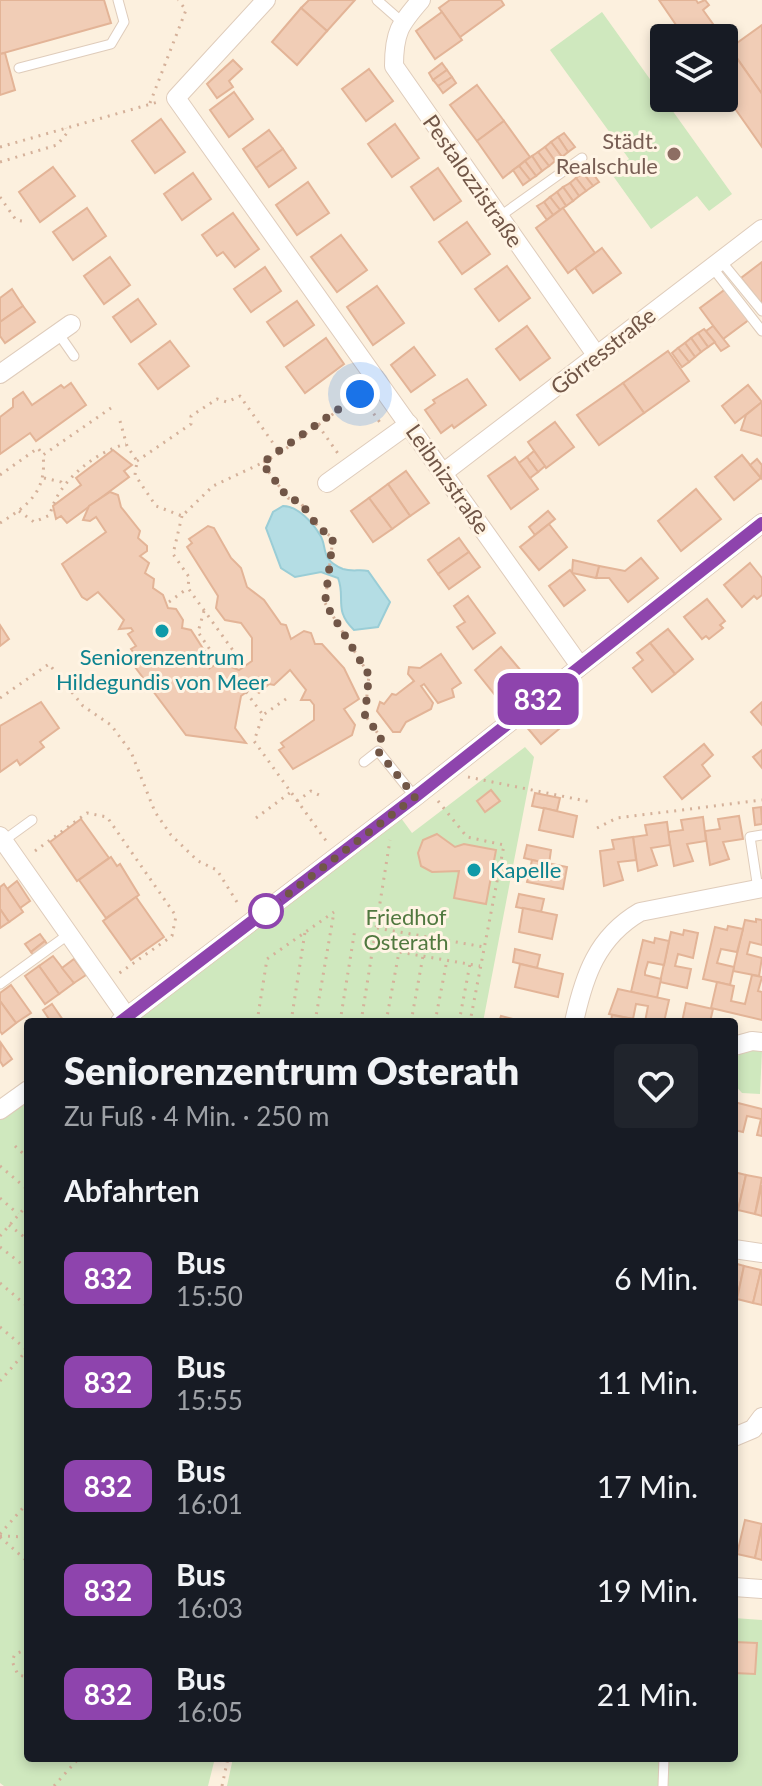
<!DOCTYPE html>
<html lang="de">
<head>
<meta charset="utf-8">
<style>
  body { margin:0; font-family:Lato,sans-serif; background:#20242c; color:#f1f3f6; height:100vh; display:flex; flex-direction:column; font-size:30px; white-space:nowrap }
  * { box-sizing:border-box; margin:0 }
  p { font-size:26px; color:#9ea1a6 }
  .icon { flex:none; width:44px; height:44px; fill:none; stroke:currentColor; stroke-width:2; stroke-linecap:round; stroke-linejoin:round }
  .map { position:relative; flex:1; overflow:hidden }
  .drawer { position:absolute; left:24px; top:1018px; width:714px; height:744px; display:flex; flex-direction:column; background:#171b24; border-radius:8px; box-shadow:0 4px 12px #0003 }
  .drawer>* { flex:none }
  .badge { padding:0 16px; border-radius:12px; font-size:28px; line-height:52px }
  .controls { position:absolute; left:650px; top:24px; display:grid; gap:16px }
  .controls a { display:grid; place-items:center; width:88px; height:88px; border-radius:8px; background:#171b24; box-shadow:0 4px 12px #0003; font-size:40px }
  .you { position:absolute; width:40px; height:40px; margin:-20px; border:6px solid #fff; border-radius:50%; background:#1a73e8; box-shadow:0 0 0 12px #1a73e833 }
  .map>.badge { position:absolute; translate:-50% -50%; box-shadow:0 0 0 4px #fff }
  h2 { padding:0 40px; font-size:30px; line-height:72px }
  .round { display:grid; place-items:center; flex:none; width:84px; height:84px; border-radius:8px; background:#20242c }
  .summary { display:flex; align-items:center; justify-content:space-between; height:136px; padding:0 40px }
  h1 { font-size:38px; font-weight:800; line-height:60px }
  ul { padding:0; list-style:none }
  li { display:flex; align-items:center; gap:24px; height:104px; padding:0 40px }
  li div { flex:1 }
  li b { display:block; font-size:30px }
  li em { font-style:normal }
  li .badge { min-width:88px; font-weight:700; text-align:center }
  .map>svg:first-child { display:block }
</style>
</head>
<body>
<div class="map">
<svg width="762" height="1786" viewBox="0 0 762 1786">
  <rect width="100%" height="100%" fill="#fcf0de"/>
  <!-- green -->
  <g fill="#cfe8be">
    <polygon points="602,12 732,194 709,211 697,196 651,229 611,173 629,159 550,50"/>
    <polygon points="525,747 534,757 483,1022 128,1022 401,818 412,833"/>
    <polygon points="746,1049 762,1050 760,1094 742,1093 734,1084 734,1059"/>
    <polygon points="28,1096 28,1758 215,1758 208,1786 4,1786 0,1783 0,1117"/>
    <polygon points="734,1618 762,1620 762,1786 227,1786 233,1758 734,1758"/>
  </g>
  <!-- water -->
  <path fill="#b4dde4" stroke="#9acdd6" stroke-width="2" d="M283 506C298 506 313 523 320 535 328 547 319 559 343 569 352 572 360 569 368 571L390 602 378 627 354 630C333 610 346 598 338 578L321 572 295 577 281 568 266 528 273 512Z"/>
  <!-- building -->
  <g fill="#f1cdb6" stroke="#e3b497" stroke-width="2">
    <polygon points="0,0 104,0 111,23 0,54"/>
    <polygon points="309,0 355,0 327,31 301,8"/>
    <polygon points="450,0 501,0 504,5 460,37 439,8"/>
    <polygon points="659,0 696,0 698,3 705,0 709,5 703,10 723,38 685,38"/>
    <polygon points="301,8 327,31 297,65 272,42"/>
    <polygon points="442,12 462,40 435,59 416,31"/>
    <polygon points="762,25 762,94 730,48"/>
    <polygon points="724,40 762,94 762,147 724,93"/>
    <polygon points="5,53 15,90 0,95 0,54"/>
    <polygon points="233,60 242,69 229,81 233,87 217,98 207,84"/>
    <polygon points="442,63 447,70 433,80 429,73"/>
    <polygon points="369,69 393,101 366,121 342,89"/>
    <polygon points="447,70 452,77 438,86 433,80"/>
    <polygon points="452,77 456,83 443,93 438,86"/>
    <polygon points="477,85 504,121 477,141 450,105"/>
    <polygon points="234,92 253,119 229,137 210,110"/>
    <polygon points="161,119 185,152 155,173 132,141"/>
    <polygon points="504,121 530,157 503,178 477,141"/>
    <polygon points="395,124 419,158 392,177 368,144"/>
    <polygon points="269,130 283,149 256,168 243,149"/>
    <polygon points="564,133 575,147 568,152 558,137"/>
    <polygon points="558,137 568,152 562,157 551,142"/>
    <polygon points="551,142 562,157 555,161 545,147"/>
    <polygon points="545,147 555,161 549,166 538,152"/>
    <polygon points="283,149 296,168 269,187 256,168"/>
    <polygon points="538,152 549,166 542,171 532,156"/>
    <polygon points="532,156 542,171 536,176 525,161"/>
    <polygon points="525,161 536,176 530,180 519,166"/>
    <polygon points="519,166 530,180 523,185 513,170"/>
    <polygon points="53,167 75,196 40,222 19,192"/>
    <polygon points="438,168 461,201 434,220 411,187"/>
    <polygon points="589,168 599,182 593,186 583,173"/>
    <polygon points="193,173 211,199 182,220 164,194"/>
    <polygon points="583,173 593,186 586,191 576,178"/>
    <polygon points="576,178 586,191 579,196 570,183"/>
    <polygon points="308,182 329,213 297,235 276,205"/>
    <polygon points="570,183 579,196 573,201 563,187"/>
    <polygon points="563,187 573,201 566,206 557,192"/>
    <polygon points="557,192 566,206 560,210 550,197"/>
    <polygon points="550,197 560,210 553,215 544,202"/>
    <polygon points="544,202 553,215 547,220 537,206"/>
    <polygon points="87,208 106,236 73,260 53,232"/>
    <polygon points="563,208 595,253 568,273 536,228"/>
    <polygon points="233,213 259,249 235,267 223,252 217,256 202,235"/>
    <polygon points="467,222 490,254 462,274 439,242"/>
    <polygon points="341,235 367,270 337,292 311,257"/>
    <polygon points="602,248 621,273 593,293 575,268"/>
    <polygon points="110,257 130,285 104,304 84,276"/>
    <polygon points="762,262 762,303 761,303 741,278"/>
    <polygon points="507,266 530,298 499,321 475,289"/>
    <polygon points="265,267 281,291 251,312 234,289"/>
    <polygon points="377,286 404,323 373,345 347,307"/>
    <polygon points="727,288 750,319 723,339 700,308"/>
    <polygon points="12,289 23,306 0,322 0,298"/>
    <polygon points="138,299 156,324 131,342 113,317"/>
    <polygon points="297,301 314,325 284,346 267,322"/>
    <polygon points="23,306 35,322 5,343 0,336 0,322"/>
    <polygon points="527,326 550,358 520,380 496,349"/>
    <polygon points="713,326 729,346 721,351 706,331"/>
    <polygon points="704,329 715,342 708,347 698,333"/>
    <polygon points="698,333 708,347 701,352 691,338"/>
    <polygon points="326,338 344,364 305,393 286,367"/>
    <polygon points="691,338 701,352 695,357 685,343"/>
    <polygon points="170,341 189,366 158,389 139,364"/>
    <polygon points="685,343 695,357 689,362 678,348"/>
    <polygon points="414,347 435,375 411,392 391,365"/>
    <polygon points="678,348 689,362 682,367 672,353"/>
    <polygon points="668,351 689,381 644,413 623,383"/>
    <polygon points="467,379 486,405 454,428 452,425 441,433 425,410 435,403 433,400"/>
    <polygon points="71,383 86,405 36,441 30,433 0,454 0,417 13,407 13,399 23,392 32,405 61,385 64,388"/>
    <polygon points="623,383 644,413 599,445 577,415"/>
    <polygon points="748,385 762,402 735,423 722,406"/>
    <polygon points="762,402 762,436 741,430 746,415"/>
    <polygon points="555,422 574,447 546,468 528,442"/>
    <polygon points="113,450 132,465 124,471 129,477 67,523 61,516 56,519 53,506 81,485 76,478"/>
    <polygon points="534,451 545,466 538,472 527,457"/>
    <polygon points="742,455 761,478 734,500 715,477"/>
    <polygon points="515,457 538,489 511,509 488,476"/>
    <polygon points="527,457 538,472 530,478 519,463"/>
    <polygon points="757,459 762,465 761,478 750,465"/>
    <polygon points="406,471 429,503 410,516 388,484"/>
    <polygon points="388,484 410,516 392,529 369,498"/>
    <polygon points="696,489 721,519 681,551 658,521"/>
    <polygon points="110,492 118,495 121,507 140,531 138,538 147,546 147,551 140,556 149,563 145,573 154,579 153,588 163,595 168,608 176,609 183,620 182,628 191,630 211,661 210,668 219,662 239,670 252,661 252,638 241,623 225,620 216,608 218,596 187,547 192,543 189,539 208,526 214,528 231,558 241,568 247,587 264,600 281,624 286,625 291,639 304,631 311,633 315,644 322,644 344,668 359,699 344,709 355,725 352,735 293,769 279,750 284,747 281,743 314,720 314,705 310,700 301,700 306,690 290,670 274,685 269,684 259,693 252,688 241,696 235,728 246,743 186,735 132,663 138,659 131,649 136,646 128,634 133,631 131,628 119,629 124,620 98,592 87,600 82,597 62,564 106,532 96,517 90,521 83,520 89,506"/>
    <polygon points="369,498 392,529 373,542 351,511"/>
    <polygon points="548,511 555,519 535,535 529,527"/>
    <polygon points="549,524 567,547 539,570 520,547"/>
    <polygon points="459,538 469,552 438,574 428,560"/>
    <polygon points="469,552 480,567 449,589 438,574"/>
    <polygon points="641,558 658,578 628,602 609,578 596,578 599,566 625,571"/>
    <polygon points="573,560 599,566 596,578 572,573"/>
    <polygon points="750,563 762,578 762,595 757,599 754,596 742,607 724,585"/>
    <polygon points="570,570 585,590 564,606 549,586"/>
    <polygon points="468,596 495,633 473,649 457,627 465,622 454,606"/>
    <polygon points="707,599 725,621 720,625 723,628 709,639 706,636 702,639 684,617"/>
    <polygon points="0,625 9,639 0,646"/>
    <polygon points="668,629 693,659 675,674 650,643"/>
    <polygon points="650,643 675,674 652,692 633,668 643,660 637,653"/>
    <polygon points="501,647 522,672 495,695 475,670"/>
    <polygon points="441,654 461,683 452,689 454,697 438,703 424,684 421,686 433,703 431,709 406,722 400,732 393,732 377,711 380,702 384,704 392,694 396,695 414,681 408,674 409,667 420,668"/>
    <polygon points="561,695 577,714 541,744 525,725"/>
    <polygon points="41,702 59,728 40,742 44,747 20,765 17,760 0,772 0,726"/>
    <polygon points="762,702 762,725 751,712"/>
    <polygon points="704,744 713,755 702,765 710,776 682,799 664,777"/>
    <polygon points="762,750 762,768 753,757"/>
    <polygon points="491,790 500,801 485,812 477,801"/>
    <polygon points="535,793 560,798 557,811 532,806"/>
    <polygon points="761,807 762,824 755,825 753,808"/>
    <polygon points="544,808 577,816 573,837 539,830"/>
    <polygon points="739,816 743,839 723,842 729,859 710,865 705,831 720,829 718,819"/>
    <polygon points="703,817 706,841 687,844 693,861 674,866 668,832 683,830 681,820"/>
    <polygon points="81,819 109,858 77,881 50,842"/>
    <polygon points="667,822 670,845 651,848 657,865 638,871 633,837 647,835 645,825"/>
    <polygon points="437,834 455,847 464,844 496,850 486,904 454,898 459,871 432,872 421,866 418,853 423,840"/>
    <polygon points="633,837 636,860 618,862 623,880 604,886 600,851 614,849 612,840"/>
    <polygon points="527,845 551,850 549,864 524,858"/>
    <polygon points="111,857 117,866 120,864 139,895 106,918 79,880"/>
    <polygon points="532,860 567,867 563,889 527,882"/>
    <polygon points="17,881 30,901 20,908 7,889"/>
    <polygon points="4,884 23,912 9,922 0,909 0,887"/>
    <polygon points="519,894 544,899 541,912 516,907"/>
    <polygon points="136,897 164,937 131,960 103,921"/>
    <polygon points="523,908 557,915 552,939 519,932"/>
    <polygon points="0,909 9,922 0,928"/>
    <polygon points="756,919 762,920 762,945 750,942 747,954 762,958 759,976 733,971 745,920 756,922"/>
    <polygon points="728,926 743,929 737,952 721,949 717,963 734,967 730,985 703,979 715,927 727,930"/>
    <polygon points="684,930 698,933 693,958 678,954 675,966 691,969 687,988 660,982 671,932 683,935"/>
    <polygon points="40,934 45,941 31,952 25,944"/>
    <polygon points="655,938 669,941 664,965 648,962 645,972 645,975 661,979 657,998 631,992 643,940 654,943"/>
    <polygon points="45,941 49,947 35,957 31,952"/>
    <polygon points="515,949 540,955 537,968 513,962"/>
    <polygon points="53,956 74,983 59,994 39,966"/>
    <polygon points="74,959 86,975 74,983 62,968"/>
    <polygon points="520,964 563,974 558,997 515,987"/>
    <polygon points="39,966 59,994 45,1004 25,976"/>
    <polygon points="752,975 762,977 758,991 762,992 762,1020 711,1008 717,982 734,986 731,1001 745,1004"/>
    <polygon points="11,985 31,1013 16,1023 0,1001 0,993"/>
    <polygon points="618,989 669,1000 664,1022 645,1022 648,1006 636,1004 633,1019 609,1014"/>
    <polygon points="0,1001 16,1023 2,1034 0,1031"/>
    <polygon points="686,1003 713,1009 710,1022 682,1022"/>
    <polygon points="52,1004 63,1020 60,1022 51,1022 43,1010"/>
    <polygon points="612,1015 633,1019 646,1022 611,1022"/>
    <polygon points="501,1016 525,1022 499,1022"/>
    <polygon points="1,1043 12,1059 3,1066 0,1061"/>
    <polygon points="734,1102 762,1109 762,1136 757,1135 761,1119 747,1116 743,1132 734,1130"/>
    <polygon points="734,1172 746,1175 738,1210 734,1209"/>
    <polygon points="746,1175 762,1178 755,1214 738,1210"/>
    <polygon points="762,1185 762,1216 755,1214"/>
    <polygon points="734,1263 744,1266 737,1299 734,1298"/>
    <polygon points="744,1266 761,1270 753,1303 737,1299"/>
    <polygon points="761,1270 762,1270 762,1305 753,1303"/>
    <polygon points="745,1520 762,1524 755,1558 737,1554"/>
    <polygon points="762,1526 762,1560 755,1558"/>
    <polygon points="734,1642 757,1643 755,1674 734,1673"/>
  </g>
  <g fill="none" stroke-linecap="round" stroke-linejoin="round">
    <defs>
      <g id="service">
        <polyline points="377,0 402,22"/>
        <polyline points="19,68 111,44 124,22 118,0"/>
        <polyline points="499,217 582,158"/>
        <polyline points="721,261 762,311"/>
        <polyline points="712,267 762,331"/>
        <polyline points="58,333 74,356"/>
        <polyline points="364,762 378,751 415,797"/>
        <polyline points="3,841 32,820"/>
        <polyline points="758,889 750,837 762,835"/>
        <polyline points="0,984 69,934"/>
        <polyline points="663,1786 664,1758"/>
      </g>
      <g id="minor">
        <polyline points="266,0 176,98 580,666"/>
        <path d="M421 0C400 24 394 32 394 66L597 356"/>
        <polyline points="0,374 71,324"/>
        <polyline points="443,473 762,229"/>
        <polyline points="327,483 409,424"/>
        <polyline points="0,836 127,1017"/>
        <polyline points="120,1022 415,797 762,523"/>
        <path d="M574 1022C584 976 597 937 640 912L762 888"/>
        <polyline points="734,1046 752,1041 762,1042"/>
        <polyline points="0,1110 28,1090"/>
        <polyline points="734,1249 762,1253"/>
        <polyline points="734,1437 753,1429 762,1417"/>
        <polyline points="734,1587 762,1589"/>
      </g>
    </defs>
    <!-- service casing -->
    <use href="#service" stroke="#dfccbb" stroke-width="11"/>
    <!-- minor casing -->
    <use href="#minor" stroke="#dfccbb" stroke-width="20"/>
    <!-- path -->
    <g stroke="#d5b19a" stroke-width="3" stroke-dasharray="2 6" stroke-linecap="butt">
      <polyline points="150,103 186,10 178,0"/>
      <polyline points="0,147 158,102"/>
      <polyline points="0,162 57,145 67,133 66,128"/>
      <polyline points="0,197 16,220 22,221"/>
      <polyline points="360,394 381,424"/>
      <polyline points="120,421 127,446 137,461 135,475 156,506 182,516 213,486 262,463 288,498 300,502 319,528 333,538 325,603 369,675 365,715 381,738"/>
      <polyline points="318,425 339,455"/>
      <polyline points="280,453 363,392"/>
      <polyline points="137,461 191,424 191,416 217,399 227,402 240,396 280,453 262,463"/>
      <polyline points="0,475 38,448 43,455 111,408"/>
      <polyline points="44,478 61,482 64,487"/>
      <path d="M19 511 34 522 50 515C57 482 95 452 126 444"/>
      <polyline points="182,516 173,554 189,577 188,588 237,656 234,668"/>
      <path d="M0 523C29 505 47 491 43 455"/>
      <polyline points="169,602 188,588"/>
      <polyline points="204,611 198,632 215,657 234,662"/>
      <polyline points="246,692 263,715"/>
      <polyline points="0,698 49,664 83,706 111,725 131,752 155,812 171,835 198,861 217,870 240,907"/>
      <polyline points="286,699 263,715 254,741 327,842"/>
      <polyline points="468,777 591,802"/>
      <polyline points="297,801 311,791 319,795"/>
      <polyline points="438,801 467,837 504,845 470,1022"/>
      <polyline points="256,818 291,792"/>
      <polyline points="597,828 617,818 762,800"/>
      <polyline points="35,851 87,813 107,817 176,916 172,936 118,974"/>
      <polyline points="377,928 484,947"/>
      <polyline points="257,1022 267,959 334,912"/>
      <polyline points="291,1022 305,932"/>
      <polyline points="315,1022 334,912"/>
      <polyline points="340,1022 355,929"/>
      <polyline points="361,1022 390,840"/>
      <polyline points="386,1022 399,952 480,966"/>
      <polyline points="411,1022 423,956"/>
      <polyline points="435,1022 447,960"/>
      <polyline points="459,1022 470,964"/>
      <polyline points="15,1146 28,1158"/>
      <polyline points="0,1166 28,1190"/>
      <polyline points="0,1198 18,1214"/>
      <polyline points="9,1225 28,1240"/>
      <polyline points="0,1236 28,1204"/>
      <polyline points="0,1247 28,1269"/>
      <polyline points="0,1283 28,1307"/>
      <polyline points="0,1327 28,1351"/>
      <polyline points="0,1381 27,1350"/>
      <polyline points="0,1534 28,1502"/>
      <polyline points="0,1536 28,1537"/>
      <polyline points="0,1537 28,1562"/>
      <polyline points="28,1649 15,1654 12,1661 18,1675 28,1677"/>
      <polyline points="54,1786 79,1758"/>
      <polyline points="222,1786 228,1758"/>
    </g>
    <!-- service -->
    <use href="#service" stroke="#fff" stroke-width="9"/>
    <!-- minor -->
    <use href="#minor" stroke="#fff" stroke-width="18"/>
  </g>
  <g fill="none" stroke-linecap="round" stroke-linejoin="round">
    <defs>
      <polyline id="line" points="120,1022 415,797 762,523"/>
    </defs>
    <!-- line casing -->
    <use href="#line" stroke="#fff" stroke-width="18"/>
    <!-- line -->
    <use href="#line" stroke="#8e44ad" stroke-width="12"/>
    <!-- walk -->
    <polyline stroke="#715647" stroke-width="8" stroke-dasharray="0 14.4" points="266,911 415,797 378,751 381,738 365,715 369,675 325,603 333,538 319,528 300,502 288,498 262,463 360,394"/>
  </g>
  <!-- markers -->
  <circle fill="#8d6e63" stroke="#fff4e4" stroke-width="3" cx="674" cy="154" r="8"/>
  <g fill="#0f9aa8" stroke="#fff4e4" stroke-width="3">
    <circle cx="162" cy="631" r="8"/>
    <circle cx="474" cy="870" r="8"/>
  </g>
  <circle fill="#fff" stroke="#8e44ad" stroke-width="4" cx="266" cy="911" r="16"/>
  <g text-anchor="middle" stroke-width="6" stroke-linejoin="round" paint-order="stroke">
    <!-- education labels -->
    <g font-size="22" fill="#785e54" stroke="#fff4e4" text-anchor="end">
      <text x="658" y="149">Städt.<tspan x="658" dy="25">Realschule</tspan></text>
    </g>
    <!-- street labels -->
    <g font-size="22" fill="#715647" stroke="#fff4e4">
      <text transform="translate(473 181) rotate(55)" y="8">Pestalozzistraße</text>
      <text transform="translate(603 351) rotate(-38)" y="8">Görresstraße</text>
      <text transform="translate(448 479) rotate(55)" y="8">Leibnizstraße</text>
    </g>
    <!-- culture labels -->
    <g font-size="22" fill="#0d838f" stroke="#fff4e4">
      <text x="162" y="665">Seniorenzentrum<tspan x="162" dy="25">Hildegundis von Meer</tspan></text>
      <text x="490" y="878" text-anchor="start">Kapelle</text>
    </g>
    <!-- park labels -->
    <g font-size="22" fill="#50783f" stroke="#fff4e4">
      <text x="406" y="925">Friedhof<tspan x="406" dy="25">Osterath</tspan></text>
    </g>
  </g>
</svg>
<div class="controls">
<a><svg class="icon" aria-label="layers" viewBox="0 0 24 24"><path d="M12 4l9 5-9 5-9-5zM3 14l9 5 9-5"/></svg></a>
</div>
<div class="you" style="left:360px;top:394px"></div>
<b class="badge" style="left:538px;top:699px;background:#8e44ad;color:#fff">832</b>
<section class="drawer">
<div class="summary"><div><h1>Seniorenzentrum Osterath</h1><p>Zu Fuß · 4 Min. · 250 m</p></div><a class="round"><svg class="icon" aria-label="heart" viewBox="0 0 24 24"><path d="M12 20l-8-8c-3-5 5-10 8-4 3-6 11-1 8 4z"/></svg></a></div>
<h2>Abfahrten</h2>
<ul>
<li><span class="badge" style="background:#8e44ad;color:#fff">832</span><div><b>Bus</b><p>15:50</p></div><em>6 Min.</em></li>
<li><span class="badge" style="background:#8e44ad;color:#fff">832</span><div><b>Bus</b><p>15:55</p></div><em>11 Min.</em></li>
<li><span class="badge" style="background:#8e44ad;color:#fff">832</span><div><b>Bus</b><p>16:01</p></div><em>17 Min.</em></li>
<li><span class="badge" style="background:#8e44ad;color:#fff">832</span><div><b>Bus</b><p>16:03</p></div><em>19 Min.</em></li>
<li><span class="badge" style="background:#8e44ad;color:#fff">832</span><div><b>Bus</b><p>16:05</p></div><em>21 Min.</em></li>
</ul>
</section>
</div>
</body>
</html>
